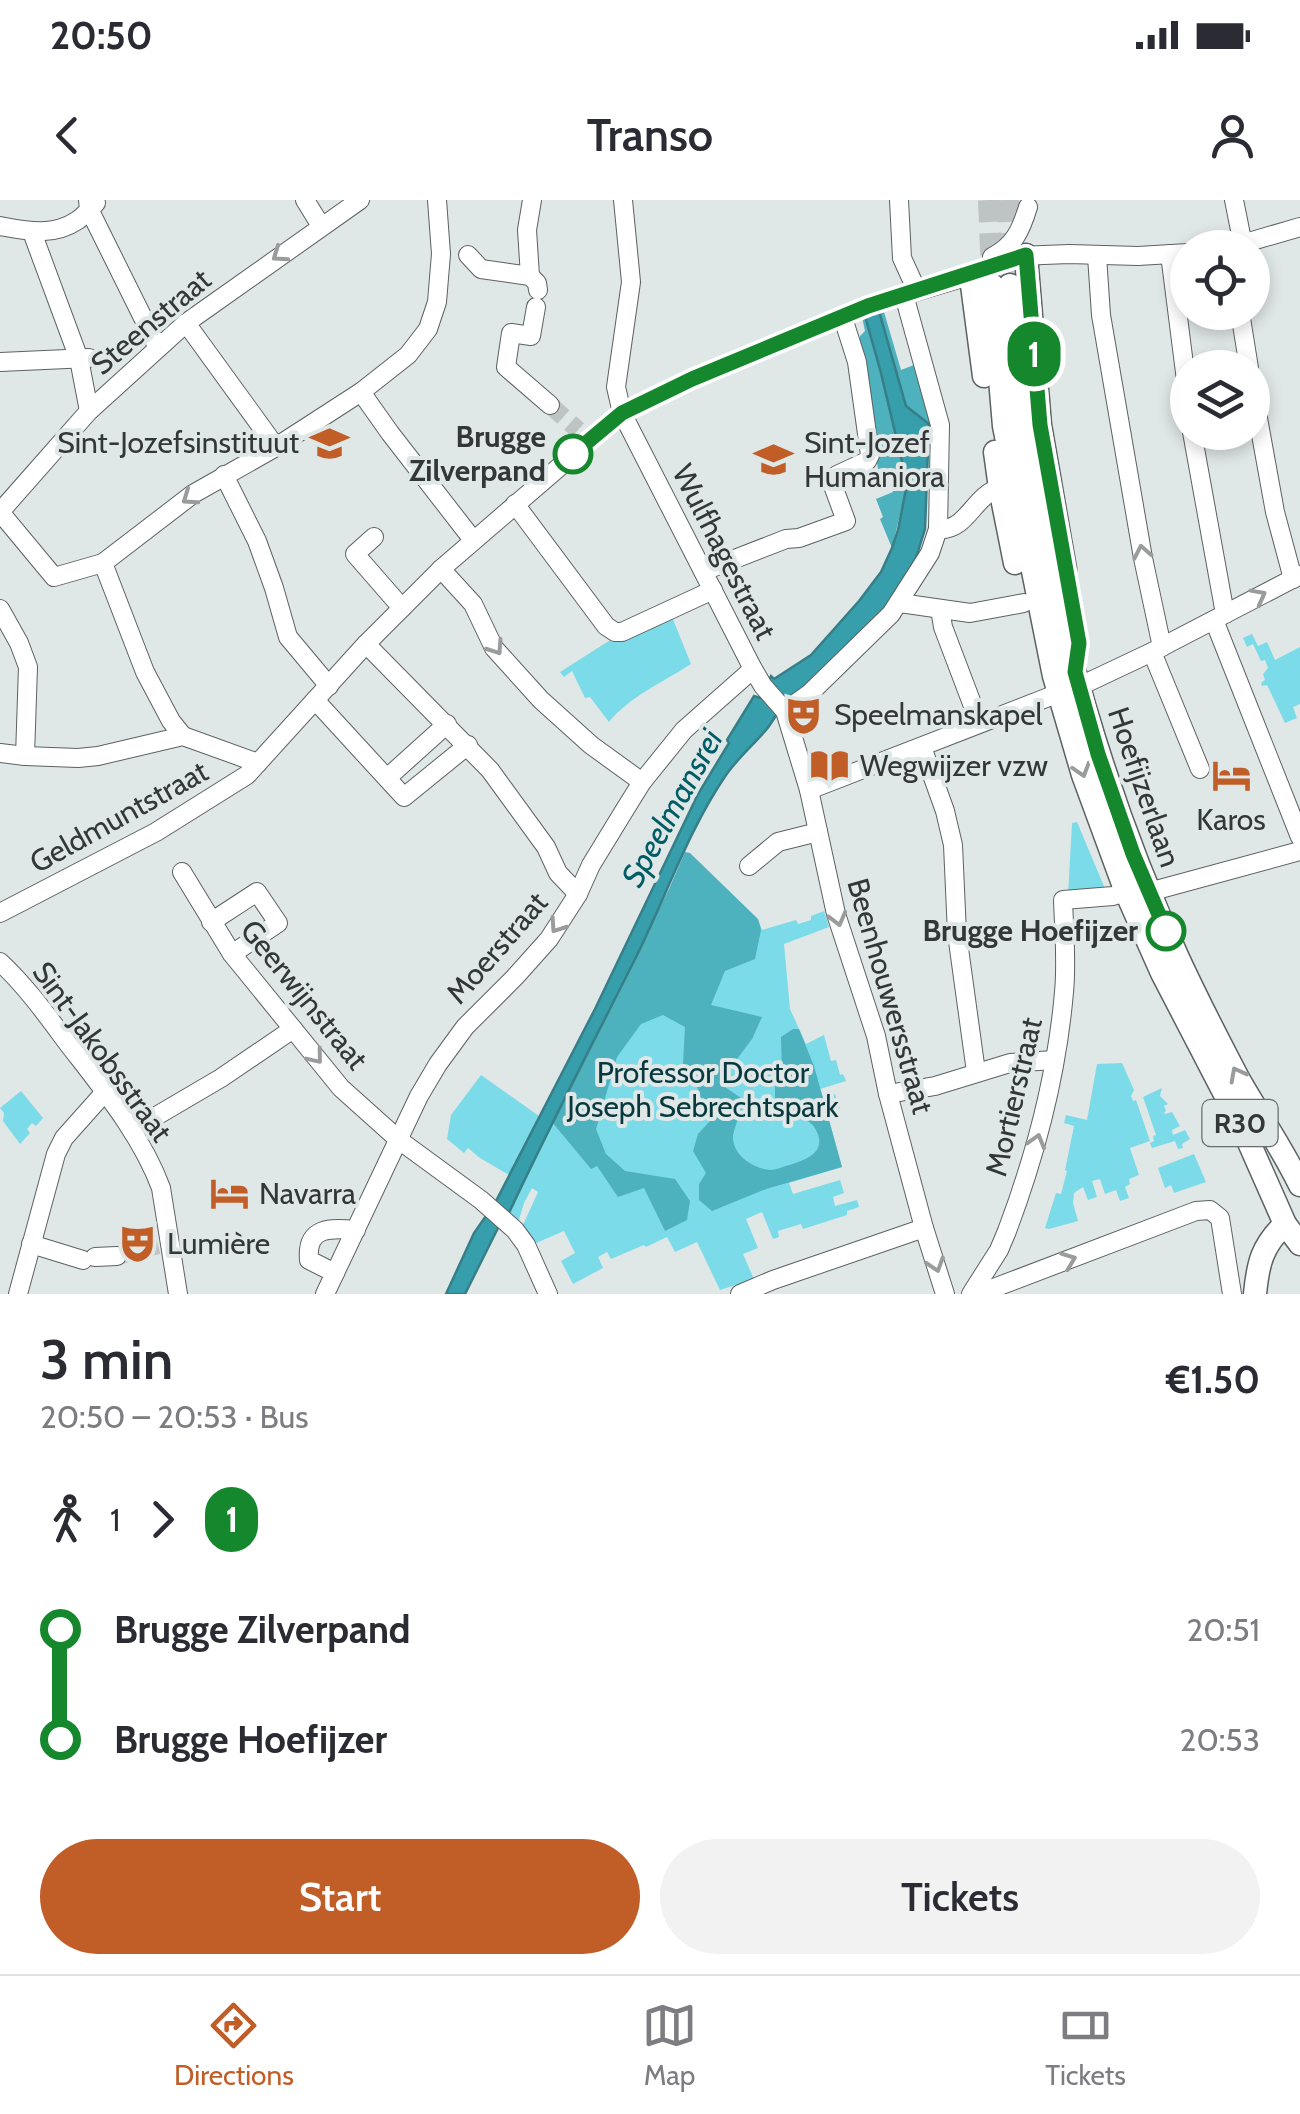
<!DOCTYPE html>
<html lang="en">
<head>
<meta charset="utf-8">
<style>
  body { margin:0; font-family:Cabin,sans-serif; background:#f2f2f3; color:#2b2b33; height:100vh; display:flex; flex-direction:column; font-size:38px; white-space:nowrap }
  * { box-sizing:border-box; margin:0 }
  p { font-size:32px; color:#7c7c81 }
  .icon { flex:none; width:55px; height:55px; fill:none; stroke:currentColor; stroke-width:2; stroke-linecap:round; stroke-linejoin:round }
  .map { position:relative; height:1094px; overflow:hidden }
  .details { display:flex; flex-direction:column; background:#fff; flex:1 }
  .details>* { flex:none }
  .badge { padding:0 20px; border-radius:32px; font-size:35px; line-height:65px }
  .tools { position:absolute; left:1170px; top:30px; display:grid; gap:20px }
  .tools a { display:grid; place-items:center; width:100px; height:100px; border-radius:50%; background:#fff; box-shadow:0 5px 15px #0003; font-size:50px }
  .map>.badge { position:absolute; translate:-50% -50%; box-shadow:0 0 0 5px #fff }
  .legs { display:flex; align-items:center; gap:15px; height:110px; padding:0 40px; font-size:32px }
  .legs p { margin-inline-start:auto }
  .summary { display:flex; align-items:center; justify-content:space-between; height:170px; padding:0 40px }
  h1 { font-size:55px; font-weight:600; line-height:75px }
  .primary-button { display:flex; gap:20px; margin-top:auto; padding:20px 40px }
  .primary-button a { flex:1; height:115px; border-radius:60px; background:#c15d27; color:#fff; font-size:40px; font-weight:600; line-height:115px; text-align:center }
  .primary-button a+a { background:#f2f2f3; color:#2b2b33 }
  ul { padding:0 40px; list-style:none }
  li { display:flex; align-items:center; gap:35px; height:110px; font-size:38px }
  li i { display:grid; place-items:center; width:15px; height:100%; margin:0 12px; background:currentColor }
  li i::after { content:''; width:25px; height:25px; margin:-12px; border:8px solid; border-radius:50%; background:#fff }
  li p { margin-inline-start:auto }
  li:first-child i { background:linear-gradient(#0000 50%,currentColor 0) }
  li:last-child i { background:linear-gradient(currentColor 50%,#0000 0) }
  .status { display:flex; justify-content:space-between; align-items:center; height:70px; padding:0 50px; background:#fff; direction:ltr }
  .status svg { height:28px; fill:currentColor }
  header { display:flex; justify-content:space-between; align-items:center; height:130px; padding:0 40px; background:#fff; font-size:45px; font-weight:600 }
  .tab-bar { display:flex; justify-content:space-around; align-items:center; height:140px; border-top:2px solid #e1e1e2; background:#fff; font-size:28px; color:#7c7c81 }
  .tab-bar a { display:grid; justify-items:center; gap:5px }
  .tab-bar .on { color:#c15d27 }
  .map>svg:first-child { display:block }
</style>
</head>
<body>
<div class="status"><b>20:50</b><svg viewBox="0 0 49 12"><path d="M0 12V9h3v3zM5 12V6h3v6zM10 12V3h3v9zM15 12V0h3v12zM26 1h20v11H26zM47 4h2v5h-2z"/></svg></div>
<header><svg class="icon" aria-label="back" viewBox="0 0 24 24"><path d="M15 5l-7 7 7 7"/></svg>Transo<svg class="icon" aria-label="person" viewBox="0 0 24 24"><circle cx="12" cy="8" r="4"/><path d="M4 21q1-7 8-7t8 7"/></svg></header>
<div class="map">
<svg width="1300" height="1094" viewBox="0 0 1300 1094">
  <rect width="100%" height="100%" fill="#e0e7e7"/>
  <!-- green -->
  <g fill="#7cdbe8">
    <path d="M670 412 691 464C663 482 629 497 609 522L590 497 585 498 572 471 564 477 560 472 612 439Z"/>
    <polygon points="1252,434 1258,446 1267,442 1275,460 1300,447 1300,504 1293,507 1297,518 1285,523 1267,485 1262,486 1261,483 1265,480 1263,474 1268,468 1265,460 1261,461 1253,444 1247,447 1243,438"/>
    <polygon points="1077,622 1106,691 1068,695 1072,623"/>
    <polygon points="824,711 829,727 784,744 790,809 806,844 824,835 831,861 836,860 840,875 843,874 846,881 820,889 823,897 835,894 840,908 827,912 842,967 789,983 793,994 840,980 844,993 833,997 835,1006 857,1000 859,1007 847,1011 847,1015 803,1029 801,1024 778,1031 779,1037 773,1039 762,1012 746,1019 758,1048 743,1054 754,1079 720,1090 697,1042 675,1052 667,1037 646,1047 644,1045 611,1059 607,1052 598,1057 603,1068 573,1084 561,1061 575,1053 564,1031 534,1044 529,1033 522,1027 538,992 532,988 524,1003 518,1023 508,1015 552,922 560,929 655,724 758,719 762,730 796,720 798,724 811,720 811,716"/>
    <polygon points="1122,863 1134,890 1131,896 1133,901 1136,900 1150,941 1130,948 1139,975 1129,979 1130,984 1125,987 1129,998 1120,1001 1116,990 1105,994 1100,979 1092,981 1097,997 1088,1000 1083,987 1074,993 1073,1003 1078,1021 1049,1029 1045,1028 1056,993 1061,994 1067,971 1065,970 1074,926 1064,923 1066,915 1087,920 1097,864"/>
    <polygon points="481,875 539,916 509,975 480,958 468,948 464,953 447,939 451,915"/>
    <polygon points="1162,888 1160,896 1168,904 1164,906 1166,911 1164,913 1165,914 1172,912 1180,926 1172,930 1173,935 1185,930 1190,939 1182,944 1183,948 1178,949 1175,941 1152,948 1150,943 1154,941 1153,936 1156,935 1143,897"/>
    <polygon points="21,891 43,918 36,926 32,923 27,929 30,933 20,944 3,921 4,913 0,908"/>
    <polygon points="1194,954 1206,982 1174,993 1171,985 1165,988 1158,968"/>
  </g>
  <!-- forest -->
  <g fill="#4db1be">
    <polygon points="879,111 884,112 901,170 914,165 929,215 929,224 906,206"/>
    <polygon points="865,116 881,173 903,266 906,289 892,348 880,319 883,317 876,299 893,292 884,268 878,269 860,151 860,136 865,131 862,117"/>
    <path d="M685 652 690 653 758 719 761 730 755 759 725 771 711 805 762 817 752 839 719 883 744 900C742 911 733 930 733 937 733 956 754 969 771 970 775 970 782 967 786 966 802 961 827 954 817 932 811 919 805 921 793 916 786 913 780 906 775 901V884L782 874 781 837 793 829H799L814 866 842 967 766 989 712 1011 699 1000V984L706 973 693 951 698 934 710 921 694 879 683 864 685 827 663 815 641 824 617 857 596 929 606 954 625 971 675 979 690 1001 687 1020 665 1031 644 988 618 997 597 966 591 969 552 922 669 689Z"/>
  </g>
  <!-- water -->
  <path fill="#379eab" stroke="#367f88" stroke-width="2.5" d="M879 111 906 206 929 224 925 329 916 358 889 405 796 497C781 502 776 518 766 530 753 545 738 558 726 575 687 632 665 700 634 761 592 845 548 929 508 1015L498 1028 465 1094H446L474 1033 495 1003 595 809 698 594 729 543 727 540 754 496 760 498 771 476 774 479 811 455 859 401 881 372 892 348 898 330 906 289 903 266 881 173 865 116Z"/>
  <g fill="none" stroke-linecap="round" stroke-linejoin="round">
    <!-- minor-tunnel -->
    <g stroke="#bec4c4" stroke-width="18" stroke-dasharray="18 9" stroke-linecap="butt">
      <polyline points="550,205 578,230"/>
      <polyline points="117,1056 158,1045"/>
    </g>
    <!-- major-tunnel -->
    <g stroke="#bec4c4" stroke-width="22" stroke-dasharray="22 11" stroke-linecap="butt">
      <polyline points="989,0 992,76"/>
      <polyline points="1008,0 1010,85"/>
    </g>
    <defs>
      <g id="minor">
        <polyline points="88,0 89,9 158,148"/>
        <polyline points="305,0 321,26"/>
        <polyline points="623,0 631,82 616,187 622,213 753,469 763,486 785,511 809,590 836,714 876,836 888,894 924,1028 945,1094"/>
        <polyline points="899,0 902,58 917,91"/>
        <polyline points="1234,0 1243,45"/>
        <path d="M0 26C27 31 53 37 78 20 85 15 90 9 96 3"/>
        <polyline points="32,32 79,159 89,211"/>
        <polyline points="1228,48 1300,27"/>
        <polyline points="1170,54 1188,196"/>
        <polyline points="468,55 481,69 530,76 537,83 538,90"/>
        <polyline points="1097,56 1101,115 1143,358 1162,447"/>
        <path d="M992 57C1014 46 1021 30 1028 7"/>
        <polyline points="530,76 527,30 532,0"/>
        <polyline points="536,107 531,136 511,133 506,167 550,205"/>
        <polyline points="1240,112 1249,168"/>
        <polyline points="186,123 276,247"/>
        <polyline points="0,162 89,158"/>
        <polyline points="1252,185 1275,312 1293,379"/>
        <polyline points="361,192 390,233 473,340"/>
        <polyline points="1192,232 1225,414"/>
        <polyline points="224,275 257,341 274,388 288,437 329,486"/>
        <polyline points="515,304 606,426 615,432 622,432 713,390"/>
        <polyline points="0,312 54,377 103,363 193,294 276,247 361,192 408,155 428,129 437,102 441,54 437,0"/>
        <polyline points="0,312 89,211 186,123 360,0"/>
        <path d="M938 329C967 332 974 294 1000 288"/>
        <polyline points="374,337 355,354 402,408"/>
        <polyline points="103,363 145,472 171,521 183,536"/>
        <polyline points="441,369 473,404 494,448 541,500 591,545 642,582"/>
        <polyline points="704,371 786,339 799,338 846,321 832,283 837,275 867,261 870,255 857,162 843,118"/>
        <polyline points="900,403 970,413 1024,403"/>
        <polyline points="0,409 19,443 28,467 25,556"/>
        <polyline points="940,409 943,427 979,522"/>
        <polyline points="1214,420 1300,637"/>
        <polyline points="366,444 490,570 546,647 558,673 578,694"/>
        <polyline points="1152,452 1200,569"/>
        <polyline points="1078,487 1152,452 1300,375"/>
        <polyline points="315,500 404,597 468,545"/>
        <polyline points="785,511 810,493 891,414 930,353 938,329 940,225 904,95"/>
        <polyline points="922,547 945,611 953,645 957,734 976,872"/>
        <polyline points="0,553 25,556 78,558 98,556 183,536 258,563"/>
        <polyline points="387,578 447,524"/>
        <polyline points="809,590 1059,493"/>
        <polyline points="749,666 778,642 818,632"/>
        <polyline points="182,672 232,754 341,888 399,940 481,1000 515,1030 526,1045 548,1094"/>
        <polyline points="1149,692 1300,651"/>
        <polyline points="0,713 156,632 247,575 366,444 441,369 622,213 692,179 868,106 969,76 1018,56 1069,54 1138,56 1188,53"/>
        <polyline points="211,722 257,692 278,723 232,754"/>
        <path d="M0 762C27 787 48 817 69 845 103 889 142 936 161 988L178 1094"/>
        <polyline points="888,894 935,886 1010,863 1054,860"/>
        <polyline points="141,925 221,878 293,829"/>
        <polyline points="31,1044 83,1060"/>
        <polyline points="95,1057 117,1056"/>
        <path d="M335 1073 309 1060C306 1026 331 1028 356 1030"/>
        <polyline points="18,1094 56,954 64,938 105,892"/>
        <polyline points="325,1094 419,896 438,864 465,827 515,777 549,739 578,694 591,665 624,611 642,582 684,530 753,469"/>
        <polyline points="740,1094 773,1080 924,1028"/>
        <path d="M971 1094 999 1050 1007 1031C1036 954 1057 874 1064 792 1067 762 1064 730 1063 700L1113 696 1126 692"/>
        <polyline points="978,1094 1196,1011 1210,1010 1220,1018 1232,1094"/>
      </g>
      <g id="major">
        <polyline points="1026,55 1040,225 1065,369"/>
        <polyline points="969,76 972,85 984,176"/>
        <polyline points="992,85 1004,226 1054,476 1083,575 1126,692 1162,773 1243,929 1285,1024 1300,1044"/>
        <path d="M1010 85C1015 147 1018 211 1029 273 1060 439 1107 604 1178 758 1197 799 1218 840 1239 880 1259 915 1282 948 1300 985"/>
        <polyline points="995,252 1000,288 1015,363"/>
        <path d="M1255 1094C1258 1063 1262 1046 1285 1024"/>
      </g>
    </defs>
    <!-- minor casing -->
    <use href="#minor" stroke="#5c6162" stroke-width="20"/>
    <!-- major casing -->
    <use href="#major" stroke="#5c6162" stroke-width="25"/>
    <!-- minor -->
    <use href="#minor" stroke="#fff" stroke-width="18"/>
    <!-- major -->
    <use href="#major" stroke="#fff" stroke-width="22"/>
  </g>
  <!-- one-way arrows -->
  <defs><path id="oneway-chevron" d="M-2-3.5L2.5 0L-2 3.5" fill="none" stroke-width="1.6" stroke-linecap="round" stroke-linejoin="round" transform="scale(2.5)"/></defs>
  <g stroke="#9a9b9b">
    <use href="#oneway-chevron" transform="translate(279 55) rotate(145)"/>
    <use href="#oneway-chevron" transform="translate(189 298) rotate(145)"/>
    <use href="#oneway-chevron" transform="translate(1142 352) rotate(-101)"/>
    <use href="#oneway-chevron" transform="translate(1259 396) rotate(-28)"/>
    <use href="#oneway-chevron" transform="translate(496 448) rotate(56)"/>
    <use href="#oneway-chevron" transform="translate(1082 570) rotate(73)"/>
    <use href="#oneway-chevron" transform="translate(838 719) rotate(75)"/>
    <use href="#oneway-chevron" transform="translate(557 726) rotate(124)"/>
    <use href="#oneway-chevron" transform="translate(316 857) rotate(51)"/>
    <use href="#oneway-chevron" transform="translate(1237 874) rotate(-118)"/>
    <use href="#oneway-chevron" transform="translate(1037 941) rotate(-74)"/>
    <use href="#oneway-chevron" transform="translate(1069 1060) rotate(-21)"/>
    <use href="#oneway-chevron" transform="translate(936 1065) rotate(72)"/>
  </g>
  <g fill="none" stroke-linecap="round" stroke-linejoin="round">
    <defs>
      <polyline id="line-1" points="573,254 622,213 692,179 868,106 1026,55 1040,225 1079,443 1075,472 1098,554 1133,654 1166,731"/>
    </defs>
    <!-- line-1 casing -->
    <use href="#line-1" stroke="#fff" stroke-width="22"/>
    <!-- line-1 -->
    <use href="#line-1" stroke="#15882e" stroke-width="15"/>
  </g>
  <!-- icons -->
  <defs>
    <symbol id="university-bare" viewBox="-9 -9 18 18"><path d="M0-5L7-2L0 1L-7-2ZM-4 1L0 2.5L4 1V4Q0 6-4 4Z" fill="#c15d27" stroke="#e0e7e7" stroke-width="2.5" paint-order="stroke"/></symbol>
    <symbol id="school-bare" viewBox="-9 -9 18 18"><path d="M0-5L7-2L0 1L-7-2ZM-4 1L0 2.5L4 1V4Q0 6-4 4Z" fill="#c15d27" stroke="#e0e7e7" stroke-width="2.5" paint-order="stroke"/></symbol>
    <symbol id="theatre-bare" viewBox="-9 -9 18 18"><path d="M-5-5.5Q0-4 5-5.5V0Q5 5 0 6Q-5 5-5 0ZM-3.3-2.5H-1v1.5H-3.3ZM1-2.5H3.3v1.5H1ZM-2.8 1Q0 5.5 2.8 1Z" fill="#c15d27" stroke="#e0e7e7" stroke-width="2.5" paint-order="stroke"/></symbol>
    <symbol id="library-bare" viewBox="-9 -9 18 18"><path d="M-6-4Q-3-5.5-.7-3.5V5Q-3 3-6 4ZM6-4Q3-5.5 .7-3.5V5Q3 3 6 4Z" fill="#c15d27" stroke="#e0e7e7" stroke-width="2.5" paint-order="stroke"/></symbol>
    <symbol id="hotel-bare" viewBox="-9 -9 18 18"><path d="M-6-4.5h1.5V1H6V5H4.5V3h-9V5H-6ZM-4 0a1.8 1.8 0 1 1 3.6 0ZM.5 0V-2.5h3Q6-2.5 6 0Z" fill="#c15d27" stroke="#e0e7e7" stroke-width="2.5" paint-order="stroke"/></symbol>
  </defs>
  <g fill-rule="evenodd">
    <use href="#university-bare" x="302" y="216" width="55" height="55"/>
    <use href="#school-bare" x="746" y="232" width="55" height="55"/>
    <use href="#theatre-bare" x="776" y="488" width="55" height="55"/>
    <use href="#library-bare" x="802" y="538" width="55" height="55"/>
    <use href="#hotel-bare" x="1204" y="548" width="55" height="55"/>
    <use href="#hotel-bare" x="202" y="966" width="55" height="55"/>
    <use href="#theatre-bare" x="110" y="1016" width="55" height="55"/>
  </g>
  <!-- markers -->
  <g fill="#fff" stroke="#15882e" stroke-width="5">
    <circle cx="573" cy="254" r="18"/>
    <circle cx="1166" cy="731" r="18"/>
  </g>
  <g text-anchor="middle" stroke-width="8" stroke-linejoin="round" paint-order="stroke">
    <!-- shield labels -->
    <rect fill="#e0e7e7" stroke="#686c6c" stroke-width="2.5" x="1202.5" y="900" width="75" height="46" rx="8"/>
    <g font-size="28" font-weight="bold" fill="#343737">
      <text x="1240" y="933">R30</text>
    </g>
    <!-- street labels -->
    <g font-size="30" fill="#343737" stroke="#e0e7e7">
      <text transform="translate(151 122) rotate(-40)" y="10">Steenstraat</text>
      <text transform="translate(724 352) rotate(63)" y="10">Wulfhagestraat</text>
      <text transform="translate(1144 587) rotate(71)" y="10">Hoefijzerlaan</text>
      <text transform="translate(119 617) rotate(-29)" y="10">Geldmuntstraat</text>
      <text transform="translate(497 748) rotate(-49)" y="10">Moerstraat</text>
      <text transform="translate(304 795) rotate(51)" y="10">Geerwijnstraat</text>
      <text transform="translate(890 796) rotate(74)" y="10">Beenhouwersstraat</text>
      <text transform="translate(102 852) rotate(54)" y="10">Sint-Jakobsstraat</text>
      <text transform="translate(1014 897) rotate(-77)" y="10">Mortierstraat</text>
    </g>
    <!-- stop labels -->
    <g font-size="30" font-weight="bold" fill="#343737" stroke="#e0e7e7" text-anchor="end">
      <text x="546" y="247">Brugge<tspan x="546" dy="34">Zilverpand</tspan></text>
      <text x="1138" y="741">Brugge Hoefijzer</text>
    </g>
    <!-- poi labels -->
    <g font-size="30" fill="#343737" stroke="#e0e7e7" text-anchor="start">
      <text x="299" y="253" text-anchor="end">Sint-Jozefsinstituut</text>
      <text x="804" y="253">Sint-Jozef<tspan x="804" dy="34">Humaniora</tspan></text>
      <text x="834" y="525">Speelmanskapel</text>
      <text x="860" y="576">Wegwijzer vzw</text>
      <text x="1231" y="630" text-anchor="middle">Karos</text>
      <text x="259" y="1004">Navarra</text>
      <text x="167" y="1054">Lumière</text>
    </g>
    <!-- park labels -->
    <g font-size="30" fill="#08393f" stroke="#e0e7e7">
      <text x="703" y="883">Professor Doctor<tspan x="703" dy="34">Joseph Sebrechtspark</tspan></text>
    </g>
    <!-- water labels -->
    <g font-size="32" font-style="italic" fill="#005c65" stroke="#e0e7e7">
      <text transform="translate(672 608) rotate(-61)" y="11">Speelmansrei</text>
    </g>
  </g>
</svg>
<div class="tools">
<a><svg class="icon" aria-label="locate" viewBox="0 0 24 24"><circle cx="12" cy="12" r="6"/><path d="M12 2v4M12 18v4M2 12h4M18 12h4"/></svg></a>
<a><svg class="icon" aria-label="layers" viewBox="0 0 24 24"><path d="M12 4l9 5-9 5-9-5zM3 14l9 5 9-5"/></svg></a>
</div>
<b class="badge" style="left:1034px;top:154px;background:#15882e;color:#fff">1</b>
</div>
<section class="details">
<div class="summary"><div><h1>3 min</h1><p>20:50 – 20:53 · Bus</p></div><b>€1.50</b></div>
<div class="legs"><svg class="icon" aria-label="walk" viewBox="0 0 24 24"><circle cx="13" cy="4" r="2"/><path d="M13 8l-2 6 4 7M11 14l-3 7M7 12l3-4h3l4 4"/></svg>1<svg class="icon" aria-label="forward" viewBox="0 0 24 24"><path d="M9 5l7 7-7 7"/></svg><b class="badge" style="background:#15882e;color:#fff">1</b></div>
<ul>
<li><i style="color:#15882e"></i><b>Brugge Zilverpand</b><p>20:51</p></li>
<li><i style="color:#15882e"></i><b>Brugge Hoefijzer</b><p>20:53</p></li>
</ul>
<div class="primary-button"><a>Start</a><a>Tickets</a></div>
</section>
<nav class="tab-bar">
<a class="on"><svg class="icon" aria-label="directions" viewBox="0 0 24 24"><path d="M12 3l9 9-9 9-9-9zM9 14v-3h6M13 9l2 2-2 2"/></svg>Directions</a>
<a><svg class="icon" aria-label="map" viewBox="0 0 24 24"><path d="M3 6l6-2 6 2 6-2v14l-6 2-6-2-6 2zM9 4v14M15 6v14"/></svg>Map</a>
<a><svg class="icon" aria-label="tickets" viewBox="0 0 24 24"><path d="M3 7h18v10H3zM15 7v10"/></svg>Tickets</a>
</nav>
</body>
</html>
